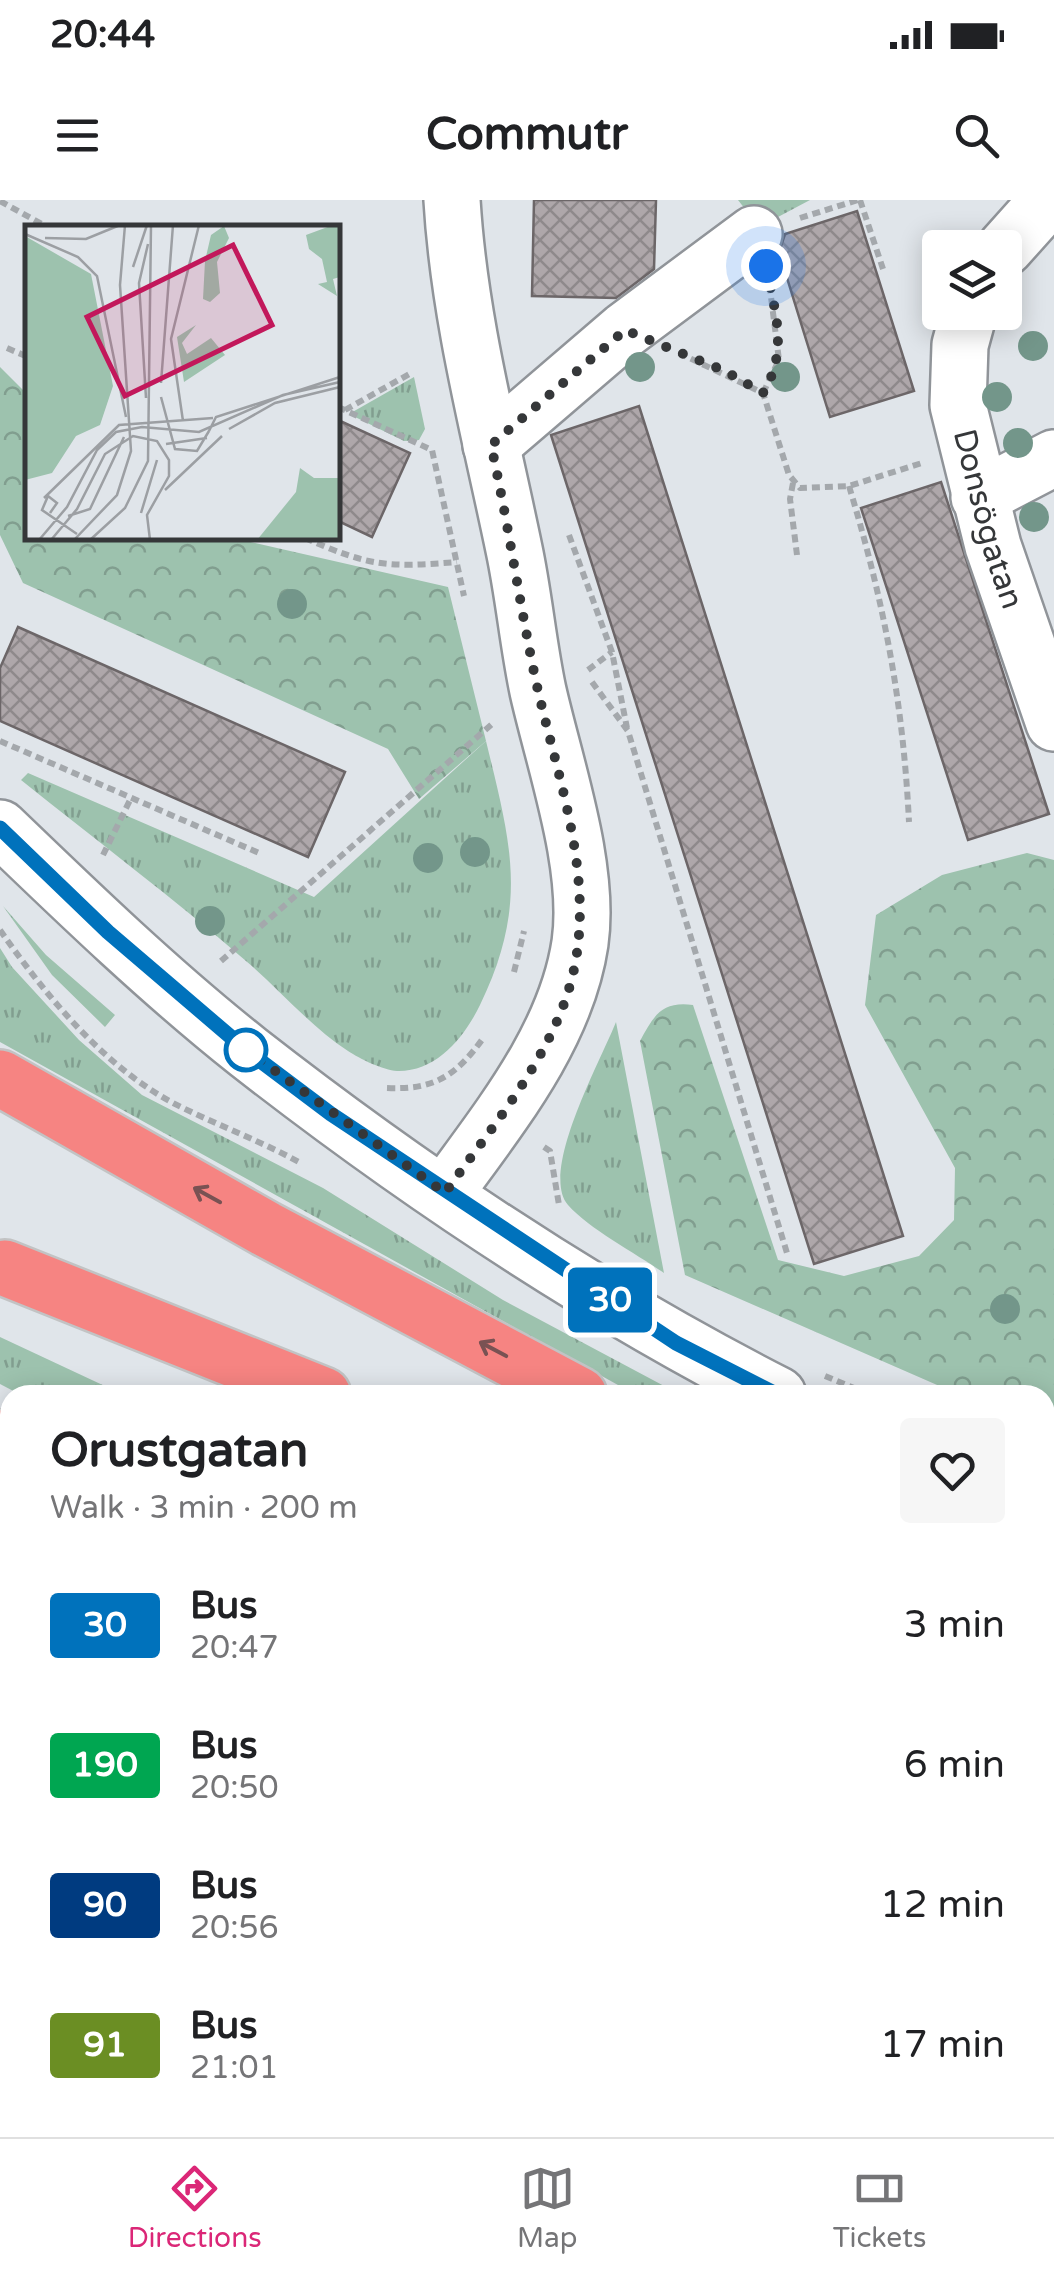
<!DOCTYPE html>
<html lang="en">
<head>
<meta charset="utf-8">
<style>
  body { margin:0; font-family:"Varela Round",sans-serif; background:#f6f6f6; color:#202124; height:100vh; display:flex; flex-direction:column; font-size:38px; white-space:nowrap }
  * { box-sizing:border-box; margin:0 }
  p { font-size:32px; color:#757577 }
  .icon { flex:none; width:55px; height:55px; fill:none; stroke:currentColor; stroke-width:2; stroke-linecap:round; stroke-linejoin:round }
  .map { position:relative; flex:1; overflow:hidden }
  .sheet { position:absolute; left:0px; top:1185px; width:1055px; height:752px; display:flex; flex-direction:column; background:#fff; border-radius:30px 30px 0 0; box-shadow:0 5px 25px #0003 }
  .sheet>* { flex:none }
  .badge { padding:0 20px; border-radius:8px; font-size:35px; line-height:65px }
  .tools { position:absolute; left:922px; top:30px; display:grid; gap:20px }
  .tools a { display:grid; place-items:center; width:100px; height:100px; border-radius:10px; background:#fff; box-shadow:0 5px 25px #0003; font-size:50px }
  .you { position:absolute; width:50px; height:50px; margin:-25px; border:8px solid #fff; border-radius:50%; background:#1a73e8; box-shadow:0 0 0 15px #1a73e833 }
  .map>.badge { position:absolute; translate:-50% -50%; box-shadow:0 0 0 5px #fff }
  .round { display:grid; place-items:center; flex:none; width:105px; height:105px; border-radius:10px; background:#f6f6f6 }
  .headline { display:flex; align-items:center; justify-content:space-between; height:170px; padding:0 50px }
  h1 { font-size:48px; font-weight:700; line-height:75px }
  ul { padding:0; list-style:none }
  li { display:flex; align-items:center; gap:30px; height:140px; padding:0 50px }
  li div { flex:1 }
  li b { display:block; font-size:38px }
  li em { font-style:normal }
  li .badge { min-width:110px; font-weight:700; text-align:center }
  .status { display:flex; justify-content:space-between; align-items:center; height:70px; padding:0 50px; background:#fff; direction:ltr }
  .status svg { height:28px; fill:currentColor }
  header { display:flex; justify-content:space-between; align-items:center; height:130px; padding:0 50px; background:#fff; font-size:45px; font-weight:700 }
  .dock { display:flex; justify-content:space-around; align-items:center; height:140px; border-top:2px solid #e0e0e0; background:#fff; font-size:28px; color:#757577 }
  .dock a { display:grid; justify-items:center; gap:5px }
  .dock .current { color:#db2777 }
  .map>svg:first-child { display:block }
</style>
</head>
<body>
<div class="status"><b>20:44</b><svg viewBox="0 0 49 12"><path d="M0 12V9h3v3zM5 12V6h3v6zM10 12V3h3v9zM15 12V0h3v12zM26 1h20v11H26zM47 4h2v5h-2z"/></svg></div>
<header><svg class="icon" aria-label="menu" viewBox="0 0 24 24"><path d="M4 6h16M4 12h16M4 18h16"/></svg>Commutr<svg class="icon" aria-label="search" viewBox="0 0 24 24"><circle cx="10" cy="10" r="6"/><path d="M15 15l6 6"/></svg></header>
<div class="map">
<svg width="1054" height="1937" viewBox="0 0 1054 1937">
  <defs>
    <pattern id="grass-tufts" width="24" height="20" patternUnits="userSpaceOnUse" patternTransform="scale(2.5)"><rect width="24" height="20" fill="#9dc2ae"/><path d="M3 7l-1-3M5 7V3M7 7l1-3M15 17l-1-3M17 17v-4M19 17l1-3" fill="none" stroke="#819e8f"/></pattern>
    <pattern id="forest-crowns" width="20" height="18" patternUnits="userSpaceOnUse" patternTransform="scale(2.5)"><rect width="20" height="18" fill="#9dc2ae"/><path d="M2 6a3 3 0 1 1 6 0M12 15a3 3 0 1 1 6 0" fill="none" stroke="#819e8f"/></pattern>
    <pattern id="building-cross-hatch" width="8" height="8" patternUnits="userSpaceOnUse" patternTransform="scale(2.5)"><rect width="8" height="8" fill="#aea7aa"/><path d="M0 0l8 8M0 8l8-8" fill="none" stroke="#8e898b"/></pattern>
  </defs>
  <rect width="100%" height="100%" fill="#e0e5ea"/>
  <!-- grass -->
  <g fill="url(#grass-tufts)">
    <polygon points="738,0 810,0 759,27"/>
    <polygon points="414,177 425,229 419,240 404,241 349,214"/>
    <path d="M486 541C511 644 529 704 480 805 464 838 436 872 397 871 383 870 360 859 348 851 311 827 279 789 246 761 173 698 96 640 21 580L28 573 314 697Z"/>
    <polygon points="3,706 46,755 115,815 105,827 52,775"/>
    <polygon points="0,748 12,767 79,840 142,895 323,988 503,1100 681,1195 636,1195 0,842"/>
    <path d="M616 822 664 1073C637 1054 589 1029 568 1005 539 972 601 860 616 822Z"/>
    <polygon points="0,1137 124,1195 21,1195 0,1184"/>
    <polygon points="1045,1339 1054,1342 1054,1417 1045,1413"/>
  </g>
  <!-- forest -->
  <g fill="url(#forest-crowns)">
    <polygon points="0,167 27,194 28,338 233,338 448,387 486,541 419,599 388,549 23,383 0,335"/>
    <path d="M1027 653 1054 660V1235L1045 1231V1195H960L685 1075 640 841C654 815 662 801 693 805L778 1060 844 1076 919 1056 954 1020 955 968 865 805 876 715 942 675Z"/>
    <polygon points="0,1734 10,1737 10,1928 608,1928 638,1937 0,1937"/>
  </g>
  <!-- building -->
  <g fill="url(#building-cross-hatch)" stroke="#6c6668" stroke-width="2.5">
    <polygon points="534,0 656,0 654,69 616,98 532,96"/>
    <polygon points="857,11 914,191 830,217 779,52 785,34"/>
    <polygon points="639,206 903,1036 814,1064 551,235"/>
    <polygon points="338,220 410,253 372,337 338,321"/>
    <polygon points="941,282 1049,614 968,640 861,308"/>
    <polygon points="18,427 345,572 308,657 0,521 0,468"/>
  </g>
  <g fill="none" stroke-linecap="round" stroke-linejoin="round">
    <defs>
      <g id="minor">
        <polyline points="1005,48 1048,0"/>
        <path id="s1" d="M969 112 960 145 958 205 993 346 1054 523"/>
        <polyline points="491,245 625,130 754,34"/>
        <polyline points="979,297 1054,258"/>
        <path d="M0 628C80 705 161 783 248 852 413 981 592 1100 778 1195"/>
        <path d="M445 993C499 918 566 837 580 743 591 667 555 566 538 491 528 444 524 396 514 349 490 233 459 118 452 0"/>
        <polyline points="1045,1291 1054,1294"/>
      </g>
      <g id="highway">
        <polyline points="0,878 266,1029 579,1195"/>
        <polyline points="5,1068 323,1195"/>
        <polyline points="0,1238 10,1243"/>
        <polyline points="0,1334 10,1338"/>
        <polyline points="1045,1448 1054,1455"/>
        <polyline points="0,1460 10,1463"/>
        <polyline points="0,1506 10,1511"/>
        <polyline points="1045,1562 1054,1566"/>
        <polyline points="0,1670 10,1673"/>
        <polyline points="1045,1675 1054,1678"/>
        <polyline points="1045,1750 1054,1754"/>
        <polyline points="1045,1845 1054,1848"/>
        <polyline points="1045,1926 1054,1929"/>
        <polyline points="904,1928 934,1937"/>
      </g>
    </defs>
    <!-- minor casing -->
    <use href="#minor" stroke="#909499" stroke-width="60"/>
    <!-- highway casing -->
    <use href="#highway" stroke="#c2c3c4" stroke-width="60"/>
    <!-- path -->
    <g stroke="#a4a8ac" stroke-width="6" stroke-dasharray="8 5" stroke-linecap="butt">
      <polyline points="860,0 883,69"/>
      <polyline points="0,1 49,28"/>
      <polyline points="800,18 858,0"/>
      <polyline points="7,148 28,157"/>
      <polyline points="679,153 763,193 789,275 800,288 849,286 922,263"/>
      <polyline points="763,193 779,160 770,89"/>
      <polyline points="338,207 432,250 464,396"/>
      <polyline points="345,210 413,172"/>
      <polyline points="793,283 790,299 797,355"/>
      <path d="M849 286C884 402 903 501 909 622"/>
      <polyline points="569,335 612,452 627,528"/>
      <path d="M305 338C368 366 388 368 457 362"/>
      <polyline points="588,470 612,452"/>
      <polyline points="592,482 628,531 787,1053"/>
      <polyline points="0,541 259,653"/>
      <polyline points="103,655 131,598"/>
      <path d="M0 730C46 796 107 871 181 907 220 926 260 941 299 962"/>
      <polyline points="221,761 492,524"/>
      <polyline points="514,772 524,731"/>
      <path d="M387 888C435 890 456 876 484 837"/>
      <polyline points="544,947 550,951 559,1005"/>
      <polyline points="825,1176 871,1195"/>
      <polyline points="0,1823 10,1824"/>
      <polyline points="287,1928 302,1937"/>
    </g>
    <!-- minor -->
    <use href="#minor" stroke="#fff" stroke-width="55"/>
    <!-- highway -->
    <use href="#highway" stroke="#f68482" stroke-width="55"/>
  </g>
  <!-- trees -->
  <g fill="#73968a">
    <circle cx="1033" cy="146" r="15"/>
    <circle cx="640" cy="167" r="15"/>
    <circle cx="785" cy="177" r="15"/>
    <circle cx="997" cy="197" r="15"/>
    <circle cx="1018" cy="243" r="15"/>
    <circle cx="1034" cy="317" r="15"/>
    <circle cx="292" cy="404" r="15"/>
    <circle cx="475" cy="652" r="15"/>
    <circle cx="428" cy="658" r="15"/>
    <circle cx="210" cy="721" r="15"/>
    <circle cx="1005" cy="1109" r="15"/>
  </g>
  <!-- one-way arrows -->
  <defs><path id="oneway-shaft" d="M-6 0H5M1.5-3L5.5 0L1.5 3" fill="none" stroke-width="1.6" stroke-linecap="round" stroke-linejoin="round" transform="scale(2.5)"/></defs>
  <g stroke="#795253">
    <use href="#oneway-shaft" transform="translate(207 995) rotate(-151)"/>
    <use href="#oneway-shaft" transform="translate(493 1149) rotate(-152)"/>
  </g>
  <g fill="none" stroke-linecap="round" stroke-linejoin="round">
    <defs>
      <polyline id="line" points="0,628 108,732 246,850 331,914 676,1143 778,1195"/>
    </defs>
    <!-- line casing -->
    <use href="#line" stroke="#fff" stroke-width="22"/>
    <!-- line -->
    <use href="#line" stroke="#0072bc" stroke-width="15"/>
    <!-- walk -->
    <path stroke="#353739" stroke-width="10" stroke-dasharray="0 18" d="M246 850 445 993C489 931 545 865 568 792 601 688 557 579 535 477 519 400 508 322 491 245L625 130 725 171 763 193C789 150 775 113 766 66"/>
  </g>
  <!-- markers -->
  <circle fill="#fff" stroke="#0072bc" stroke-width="5" cx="246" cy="850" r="20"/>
  <g text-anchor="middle" stroke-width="9" stroke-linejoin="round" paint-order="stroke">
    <!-- street labels -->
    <g font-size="32" fill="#353739" stroke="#fff">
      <text dy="11" stroke="none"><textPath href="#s1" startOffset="212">Donsögatan</textPath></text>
    </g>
  </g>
  <!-- overview -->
  <g transform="translate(25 25)">
    <rect width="315" height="315" fill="#e0e5ea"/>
    <path d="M199 1 204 13 192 37 195 68 185 77 178 74 180 36 186 10ZM0 11 66 49 88 161 75 200 51 211 27 248 0 255ZM171 100 157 118 162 129 186 113 200 130 159 157 152 112ZM275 243 289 253H315V315H232L271 267Z" fill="#9dc2ae"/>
    <path d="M308 0H315V52L308 54 312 71 293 59 302 57 297 34 284 24 281 10Z" fill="#9dc2ae"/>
    <path fill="none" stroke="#9c9fa3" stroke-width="2.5" d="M11 0H51M0 9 53 32 72 51 101 192M20 13 61 14 95 0M108 42 122 0M136 158 148 0M136 172 150 224 172 226 184 206M121 173 114 58 123 19M158 196 146 114 174 0M204 204 250 178 315 162M184 206 191 192 315 152M141 219 182 213M140 265 197 211M19 273 94 200 188 193M25 288 32 278 23 271 17 285 52 309M116 288 132 235M43 291 65 284 99 212M14 315 42 282 72 225 91 207 117 202 174 207 258 170 315 157M26 315 52 284 80 229 108 211 132 216 144 235V251L122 290 125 315M49 315 92 270 106 226 95 60 100 0M65 315 100 283 123 236 126 0"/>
    <path fill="#c2185b" fill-opacity="0.15" stroke="#c2185b" stroke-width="5" d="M208 20 247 100 100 171 62 92Z"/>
    <rect width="315" height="315" fill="none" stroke="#353739" stroke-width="5"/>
  </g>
</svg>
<div class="tools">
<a><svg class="icon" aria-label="layers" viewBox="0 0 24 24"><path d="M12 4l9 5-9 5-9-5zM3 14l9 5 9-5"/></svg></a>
</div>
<div class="you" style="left:766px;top:66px"></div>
<b class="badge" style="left:610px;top:1100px;background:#0072bc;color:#fff">30</b>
<section class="sheet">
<div class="headline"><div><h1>Orustgatan</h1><p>Walk · 3 min · 200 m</p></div><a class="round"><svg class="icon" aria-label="heart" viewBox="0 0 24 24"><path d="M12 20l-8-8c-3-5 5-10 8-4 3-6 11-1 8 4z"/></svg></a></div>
<ul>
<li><span class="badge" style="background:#0072bc;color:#fff">30</span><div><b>Bus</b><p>20:47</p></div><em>3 min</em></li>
<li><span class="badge" style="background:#00a651;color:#fff">190</span><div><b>Bus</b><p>20:50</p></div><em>6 min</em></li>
<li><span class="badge" style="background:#003b80;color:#fff">90</span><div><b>Bus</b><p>20:56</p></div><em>12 min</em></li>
<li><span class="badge" style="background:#6b8e23;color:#fff">91</span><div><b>Bus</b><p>21:01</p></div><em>17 min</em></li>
</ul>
</section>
</div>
<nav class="dock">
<a class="current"><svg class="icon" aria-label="directions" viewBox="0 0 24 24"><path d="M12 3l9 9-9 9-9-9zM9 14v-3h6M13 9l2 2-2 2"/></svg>Directions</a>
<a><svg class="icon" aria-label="map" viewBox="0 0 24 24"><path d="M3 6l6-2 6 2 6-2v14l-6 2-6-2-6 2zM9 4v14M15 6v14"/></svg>Map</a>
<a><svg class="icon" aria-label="tickets" viewBox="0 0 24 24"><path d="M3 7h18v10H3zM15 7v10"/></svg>Tickets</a>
</nav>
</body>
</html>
